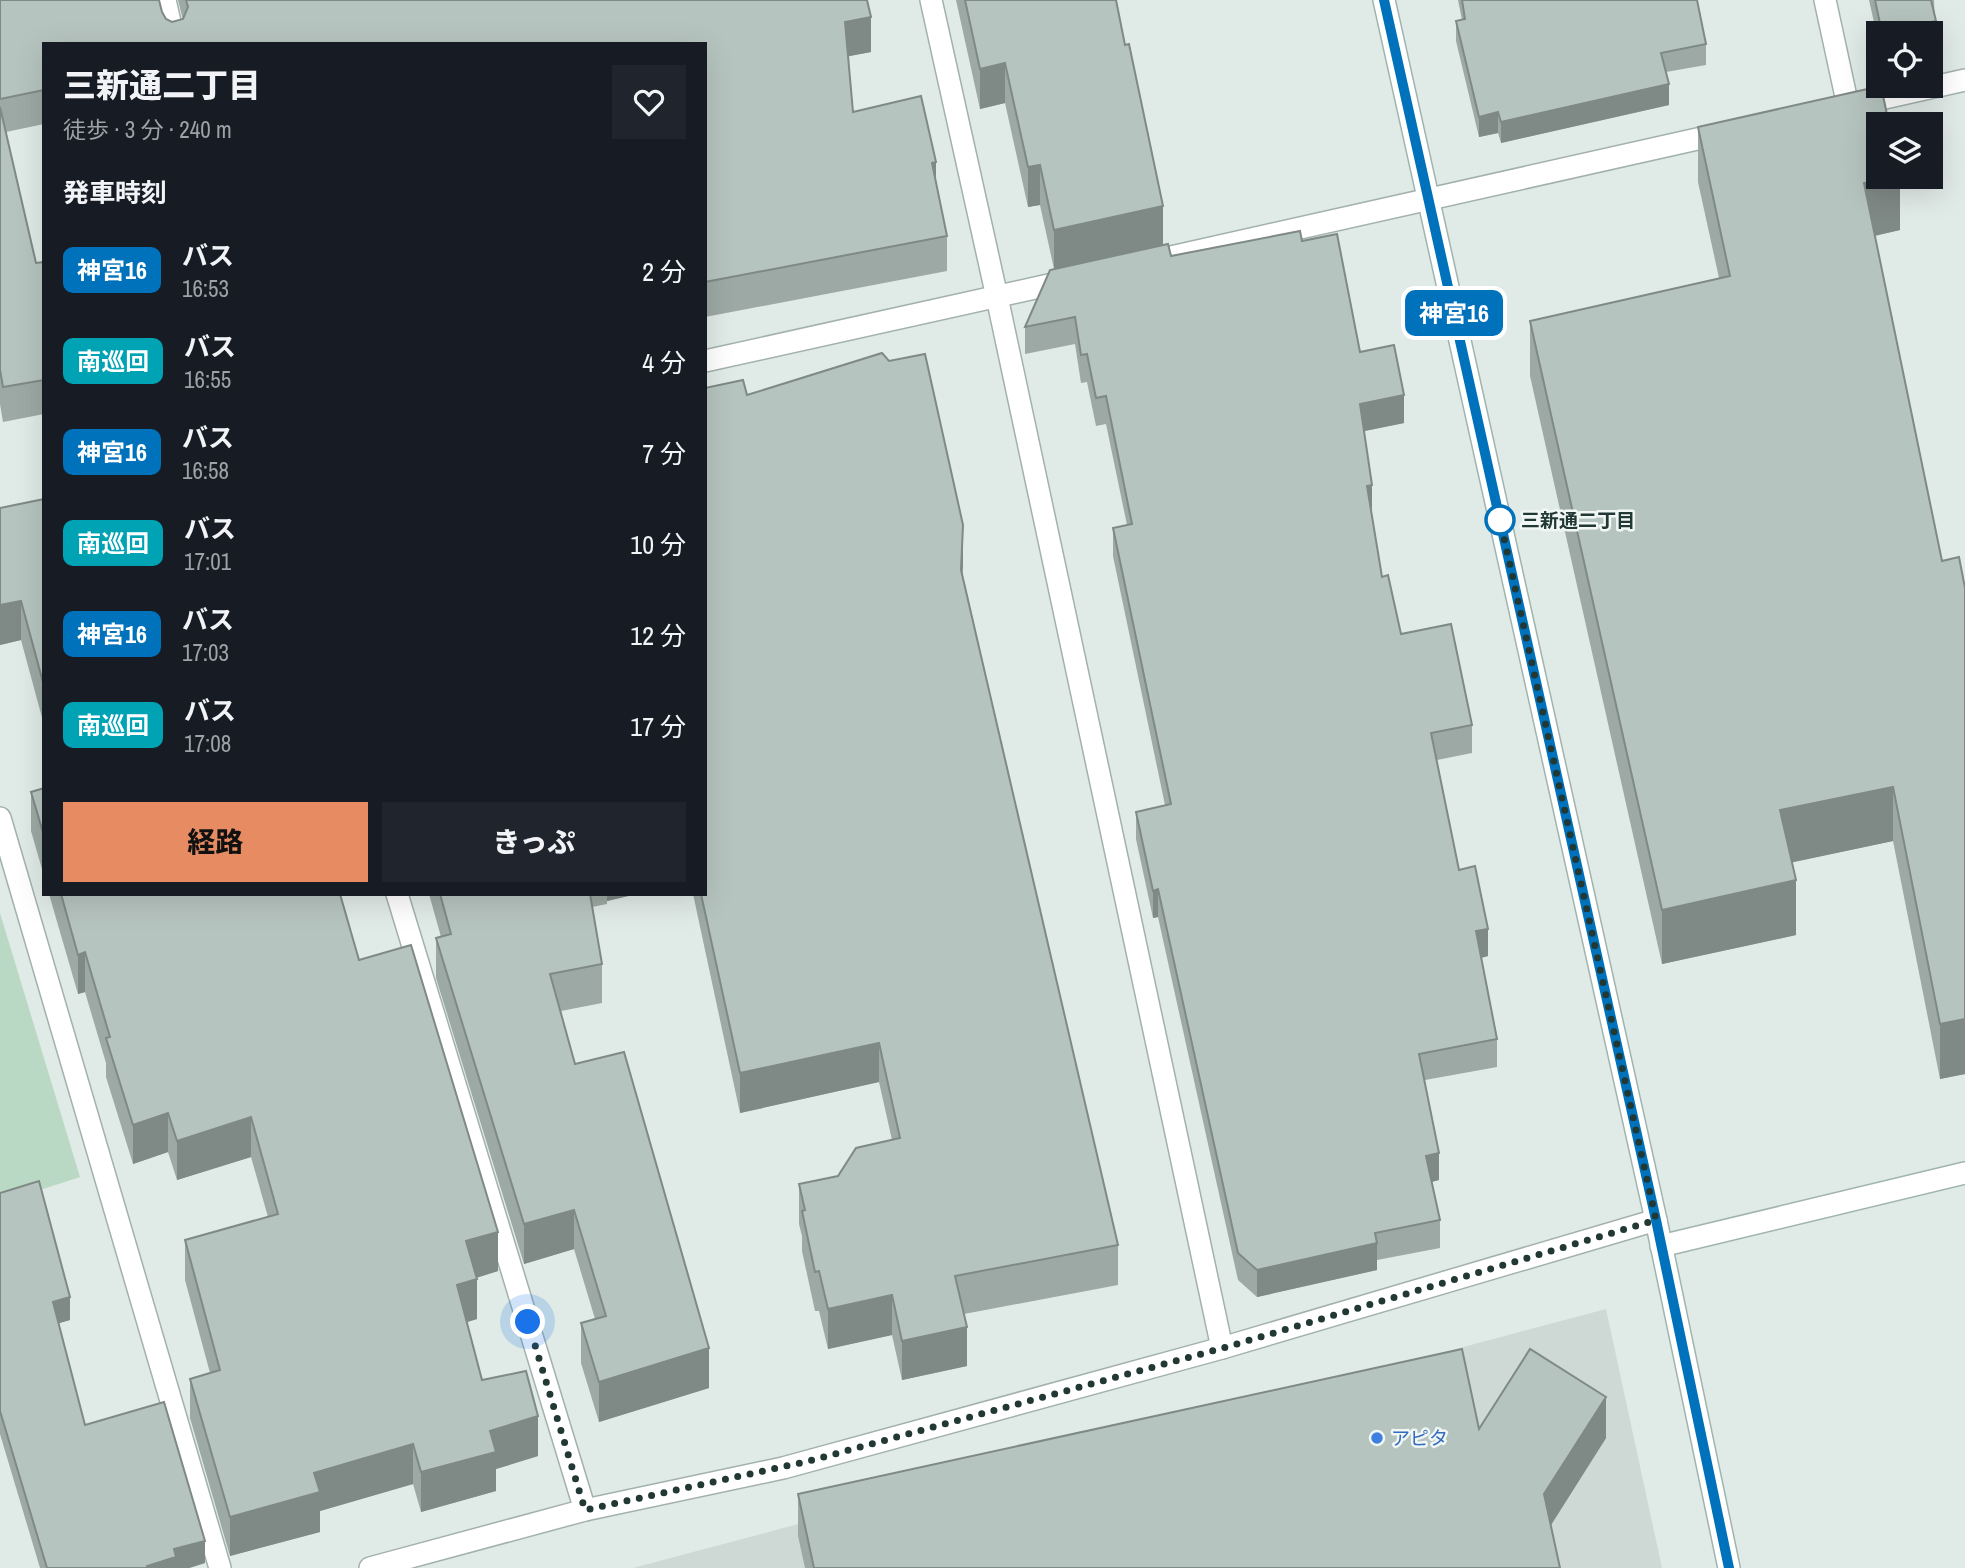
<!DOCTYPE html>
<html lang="ja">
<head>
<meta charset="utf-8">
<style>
  body { margin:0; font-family:"Archivo Narrow","Noto Sans JP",sans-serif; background:#20242c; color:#f1f3f6; height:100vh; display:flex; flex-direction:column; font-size:26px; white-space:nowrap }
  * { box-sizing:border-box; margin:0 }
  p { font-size:23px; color:#9ea1a6 }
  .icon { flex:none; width:38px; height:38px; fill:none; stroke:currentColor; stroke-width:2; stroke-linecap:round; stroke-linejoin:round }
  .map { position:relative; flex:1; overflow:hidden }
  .drawer { position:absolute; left:42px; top:42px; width:665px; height:854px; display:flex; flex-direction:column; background:#171b24; border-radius:0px; box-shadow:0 7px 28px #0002 }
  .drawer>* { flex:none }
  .badge { padding:0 14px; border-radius:10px; font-size:24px; line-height:46px }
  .controls { position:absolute; left:1866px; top:21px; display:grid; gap:14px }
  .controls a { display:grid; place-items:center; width:77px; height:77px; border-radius:0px; background:#171b24; box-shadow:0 7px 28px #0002; font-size:35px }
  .you { position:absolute; width:35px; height:35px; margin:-18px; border:5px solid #fff; border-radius:50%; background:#1a73e8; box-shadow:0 0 0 10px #1a73e833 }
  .map>.badge { position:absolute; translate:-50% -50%; box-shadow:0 0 0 4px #fff }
  h2 { padding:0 21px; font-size:26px; line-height:63px }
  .round { display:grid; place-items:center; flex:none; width:74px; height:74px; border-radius:0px; background:#20242c }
  .head { display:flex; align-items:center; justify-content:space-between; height:119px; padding:0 21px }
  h1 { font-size:33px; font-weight:800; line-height:52px }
  .cta { display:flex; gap:14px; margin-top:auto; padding:14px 21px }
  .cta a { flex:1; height:80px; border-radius:0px; background:#e68b62; color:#111; font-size:28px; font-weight:800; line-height:80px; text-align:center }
  .cta a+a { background:#20242c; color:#f1f3f6 }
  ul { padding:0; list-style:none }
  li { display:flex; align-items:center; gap:21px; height:91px; padding:0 21px }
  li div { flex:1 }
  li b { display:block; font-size:26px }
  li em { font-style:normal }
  li .badge { min-width:77px; font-weight:700; text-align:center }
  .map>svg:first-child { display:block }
</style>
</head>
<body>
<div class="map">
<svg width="1965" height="1568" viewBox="0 0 1965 1568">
  <rect width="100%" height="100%" fill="#e0eae6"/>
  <!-- built -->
  <polygon fill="#ced9d5" points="1606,1309 1662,1568 633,1568"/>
  <!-- green -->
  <polygon fill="#bad9c5" points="0,913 80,1177 0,1203"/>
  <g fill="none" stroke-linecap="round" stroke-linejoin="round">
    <defs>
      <g id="street">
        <polyline points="165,0 175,44"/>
        <polyline points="931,0 997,297 1222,1348"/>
        <polyline points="1825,0 1848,106"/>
        <polyline points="1858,104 1965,80"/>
        <polyline points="1171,257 1724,133"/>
        <polyline points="705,361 1071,280"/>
        <polyline points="0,818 220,1568"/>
        <polyline points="397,894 585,1510"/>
        <polyline points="370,1568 585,1510 783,1468 1222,1348 1656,1220"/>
      </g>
      <g id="secondary">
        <polyline points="1384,0 1656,1220 1729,1568"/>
        <polyline points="1661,1246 1965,1173"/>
      </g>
    </defs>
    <!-- street casing -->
    <use href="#street" stroke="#a3b1ad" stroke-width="24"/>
    <!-- secondary casing -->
    <use href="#secondary" stroke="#a0b4ae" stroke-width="24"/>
    <!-- street -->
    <use href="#street" stroke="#fff" stroke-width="21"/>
    <!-- secondary -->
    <use href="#secondary" stroke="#fff" stroke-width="21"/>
  </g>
  <!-- wall -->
  <g fill="#9da9a4">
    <polygon points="0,0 162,12 166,19 172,22 183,20 178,0 867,0 871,52 848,56 853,112 936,182 947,236 947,271 705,317 705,44 44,44 44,124 6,132 36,263 44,262 44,414 3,422 0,404"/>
    <polygon points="956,0 1116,0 1163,245 1171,256 1302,241 1360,352 1404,423 1364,431 1371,513 1382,577 1401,634 1472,725 1472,753 1437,760 1459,870 1488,956 1481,958 1497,1039 1497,1067 1425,1080 1439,1180 1432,1182 1440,1220 1440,1248 1377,1260 1377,1270 1257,1297 1238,1280 1158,917 1153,918 1136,839 1136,812 1165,805 1113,556 1113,528 1127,525 1106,424 1096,426 1087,382 1081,383 1075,344 1025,354 1025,327 1054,269 1040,205 1028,207 1005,103 980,109"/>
    <polygon points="1458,0 1697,0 1706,44 1706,65 1666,72 1669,105 1501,143 1498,133 1479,137 1456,41 1456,21 1462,20"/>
    <polygon points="1869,0 1934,0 1936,49 1930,33 1878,33 1878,40"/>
    <polygon points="1698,127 1900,177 1900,230 1875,236 1942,561 1965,588 1965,1074 1940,1079 1893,841 1792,862 1796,935 1662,964 1530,376 1530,321 1719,278 1698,182"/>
    <polygon points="747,395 963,576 1118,1245 1118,1285 964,1314 967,1366 902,1380 892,1335 828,1349 819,1311 815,1311 802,1251 802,1236 799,1224 799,1184 838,1176 892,1140 879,1082 740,1113 693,894 705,894"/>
    <polygon points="44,499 44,725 21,640 0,645 0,508"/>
    <polygon points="44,788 44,876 31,831 31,792"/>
    <polygon points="49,894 342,894 340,895 359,960 498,1271 476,1278 477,1319 467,1322 482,1380 538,1456 496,1469 496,1491 421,1512 413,1484 320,1511 320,1532 230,1556 190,1418 190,1379 210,1373 185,1280 185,1240 268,1217 251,1157 177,1180 168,1152 133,1164 106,1077 106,1063 85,992 78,994"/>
    <polygon points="429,894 637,894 607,901 607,904 592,907 602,964 602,1003 561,1011 575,1064 709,1388 599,1422 581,1363 581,1323 595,1319 574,1249 524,1264 436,978 436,938 441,937"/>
    <polygon points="0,1193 70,1320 58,1323 85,1425 205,1563 189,1568 40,1568 0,1434"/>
    <polygon points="1479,1429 1606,1438 1551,1525 1560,1568 805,1568 798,1536 798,1494"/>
  </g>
  <!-- shaded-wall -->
  <g fill="#7f8986">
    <polygon points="871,17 871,52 845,57 845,22"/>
    <polygon points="1936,21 1936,49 1930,50 1930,33 1882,33"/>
    <polygon points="1005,63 1005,103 980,109 980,69"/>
    <polygon points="1669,84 1669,105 1501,143 1501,122"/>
    <polygon points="1498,112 1498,133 1479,137 1479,117"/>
    <polygon points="936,162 936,197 932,163"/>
    <polygon points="1040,165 1040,205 1028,207 1028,167"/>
    <polygon points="1894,177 1900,177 1900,230 1864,238 1864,183"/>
    <polygon points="1163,206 1163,245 1054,270 1054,230"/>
    <polygon points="1404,395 1404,423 1360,432 1360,404"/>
    <polygon points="1372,485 1372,513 1367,486"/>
    <polygon points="963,525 963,565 961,609 961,570"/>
    <polygon points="21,601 21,640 0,645 0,605"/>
    <polygon points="1893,787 1893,841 1780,865 1780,810"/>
    <polygon points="1796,880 1796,935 1662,964 1662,910"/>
    <polygon points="1158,889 1158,917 1153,918 1153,891"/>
    <polygon points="607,894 637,894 607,901"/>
    <polygon points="1488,929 1488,956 1476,959 1476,931"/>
    <polygon points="85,952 85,992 78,994 78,955"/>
    <polygon points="1965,1019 1965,1074 1940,1079 1940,1024"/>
    <polygon points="879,1043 879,1082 740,1113 740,1073"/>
    <polygon points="168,1113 168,1152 133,1164 133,1125"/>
    <polygon points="251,1117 251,1157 177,1180 177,1141"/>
    <polygon points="1439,1153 1439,1180 1426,1183 1426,1156"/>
    <polygon points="574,1210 574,1249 524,1264 524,1224"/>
    <polygon points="498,1232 498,1271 466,1281 466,1241"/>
    <polygon points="1377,1243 1377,1270 1257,1297 1257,1270"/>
    <polygon points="477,1279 477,1319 457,1325 457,1285"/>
    <polygon points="892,1295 892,1335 828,1349 828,1309"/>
    <polygon points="70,1297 70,1320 53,1325 53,1302"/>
    <polygon points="967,1327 967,1366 902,1380 902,1341"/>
    <polygon points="709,1348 709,1388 599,1422 599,1382"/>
    <polygon points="1606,1397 1606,1438 1544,1536 1544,1494"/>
    <polygon points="538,1416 538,1456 496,1469 496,1491 421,1512 421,1472 490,1431"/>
    <polygon points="413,1444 413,1484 320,1511 320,1532 230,1556 230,1517 314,1473"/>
    <polygon points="205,1541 205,1563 189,1568 147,1568 147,1566 174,1549"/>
  </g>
  <!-- building -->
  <g fill="#b6c4bf" stroke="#7f8986" stroke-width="2">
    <polygon points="0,0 159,0 162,12 166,19 172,22 183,19 188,7 186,0 867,0 871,17 845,22 853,112 921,96 936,162 932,163 947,236 705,282 705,44 44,44 44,90 0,99"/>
    <polygon points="965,0 1116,0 1125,45 1129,44 1163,206 1054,230 1040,165 1028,167 1005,63 980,69"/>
    <polygon points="1462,0 1697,0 1706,44 1661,53 1669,84 1501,122 1498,112 1479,117 1456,21 1465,19"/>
    <polygon points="1875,0 1931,0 1936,21 1882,33"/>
    <polygon points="1881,86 1889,124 1878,124 1878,177 1894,177 1864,183 1942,561 1959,557 1965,588 1965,1019 1940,1024 1893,787 1780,810 1796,880 1662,910 1530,321 1730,276 1698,127"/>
    <polygon points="0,107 36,263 44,262 44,380 3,387 0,370"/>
    <polygon points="1300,231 1302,241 1337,234 1360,352 1394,345 1404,395 1360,404 1372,485 1367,486 1382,577 1388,575 1401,634 1451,624 1472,725 1431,733 1459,870 1475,866 1488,929 1476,931 1497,1039 1419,1054 1439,1153 1426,1156 1440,1220 1375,1233 1377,1243 1257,1270 1238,1253 1158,889 1153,891 1136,812 1171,804 1113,528 1132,524 1106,396 1096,398 1087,354 1081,355 1075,317 1025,327 1050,270 1168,244 1171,256"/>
    <polygon points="882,353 889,361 925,354 963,525 961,570 1118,1245 955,1276 967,1327 902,1341 892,1295 828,1309 819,1271 815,1272 802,1211 805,1210 799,1184 838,1176 856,1148 900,1138 879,1043 740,1073 701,894 705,894 705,388 743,380 747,395"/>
    <polygon points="44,499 44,686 21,601 0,605 0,508"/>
    <polygon points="44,788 44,836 31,792"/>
    <polygon points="61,894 340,894 359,960 411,945 498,1232 466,1241 477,1279 457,1285 482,1380 526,1371 538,1416 490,1431 496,1452 421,1472 413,1444 314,1473 320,1492 230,1517 190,1379 220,1370 185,1240 278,1214 251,1117 177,1141 168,1113 133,1125 106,1038 110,1037 85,952 78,955"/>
    <polygon points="440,894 590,894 602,964 550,974 575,1064 624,1052 709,1348 599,1382 581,1323 606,1316 574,1210 524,1224 436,938 451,934"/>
    <polygon points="39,1181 70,1297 53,1302 85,1425 164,1402 205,1541 174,1549 176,1557 147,1566 148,1568 47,1568 0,1411 0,1193"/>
    <polygon points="1462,1349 1479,1429 1530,1349 1606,1397 1544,1494 1560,1568 814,1568 798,1494"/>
  </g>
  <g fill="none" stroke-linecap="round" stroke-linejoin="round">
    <defs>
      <polyline id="line" points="1384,0 1656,1220 1729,1568"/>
    </defs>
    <!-- line casing -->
    <use href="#line" stroke="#fff" stroke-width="16"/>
    <!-- line -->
    <use href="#line" stroke="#0072bc" stroke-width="10"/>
    <!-- walk -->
    <polyline stroke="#223834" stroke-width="7" stroke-dasharray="0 12.6" points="528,1322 585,1510 809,1461 1223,1348 1656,1220 1500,520"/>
  </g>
  <!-- markers -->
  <circle fill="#fff" stroke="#0072bc" stroke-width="3.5" cx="1500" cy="520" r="14"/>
  <circle fill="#3f7fe0" stroke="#f0f7f4" stroke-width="2.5" cx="1377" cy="1438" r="7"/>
  <g text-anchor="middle" stroke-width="5" stroke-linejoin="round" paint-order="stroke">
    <!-- stop labels -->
    <g font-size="19" font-weight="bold" fill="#223834" stroke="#f0f7f4" text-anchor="start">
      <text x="1521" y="527">三新通二丁目</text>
    </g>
    <!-- shop labels -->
    <g font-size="19" fill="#366cbe" stroke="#f0f7f4" text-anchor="start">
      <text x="1391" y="1445">アピタ</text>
    </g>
  </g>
</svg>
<div class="controls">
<a><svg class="icon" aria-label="locate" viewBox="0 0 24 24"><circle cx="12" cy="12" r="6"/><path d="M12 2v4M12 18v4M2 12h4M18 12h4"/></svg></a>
<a><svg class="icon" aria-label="layers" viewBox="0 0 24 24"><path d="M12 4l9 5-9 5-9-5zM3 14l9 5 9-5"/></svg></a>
</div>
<div class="you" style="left:528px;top:1322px"></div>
<b class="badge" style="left:1454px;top:313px;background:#0072bc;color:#fff">神宮16</b>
<section class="drawer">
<div class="head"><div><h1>三新通二丁目</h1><p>徒歩 · 3 分 · 240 m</p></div><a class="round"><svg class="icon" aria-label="heart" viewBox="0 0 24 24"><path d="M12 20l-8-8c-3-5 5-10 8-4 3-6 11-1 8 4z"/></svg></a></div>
<h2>発車時刻</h2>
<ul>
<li><span class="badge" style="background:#0072bc;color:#fff">神宮16</span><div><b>バス</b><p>16:53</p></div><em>2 分</em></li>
<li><span class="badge" style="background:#00a3b4;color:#fff">南巡回</span><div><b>バス</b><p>16:55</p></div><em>4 分</em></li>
<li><span class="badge" style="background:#0072bc;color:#fff">神宮16</span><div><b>バス</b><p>16:58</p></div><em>7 分</em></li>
<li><span class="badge" style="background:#00a3b4;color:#fff">南巡回</span><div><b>バス</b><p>17:01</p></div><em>10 分</em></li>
<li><span class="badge" style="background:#0072bc;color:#fff">神宮16</span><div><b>バス</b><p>17:03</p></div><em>12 分</em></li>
<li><span class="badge" style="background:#00a3b4;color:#fff">南巡回</span><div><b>バス</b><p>17:08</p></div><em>17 分</em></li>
</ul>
<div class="cta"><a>経路</a><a>きっぷ</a></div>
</section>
</div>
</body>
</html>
